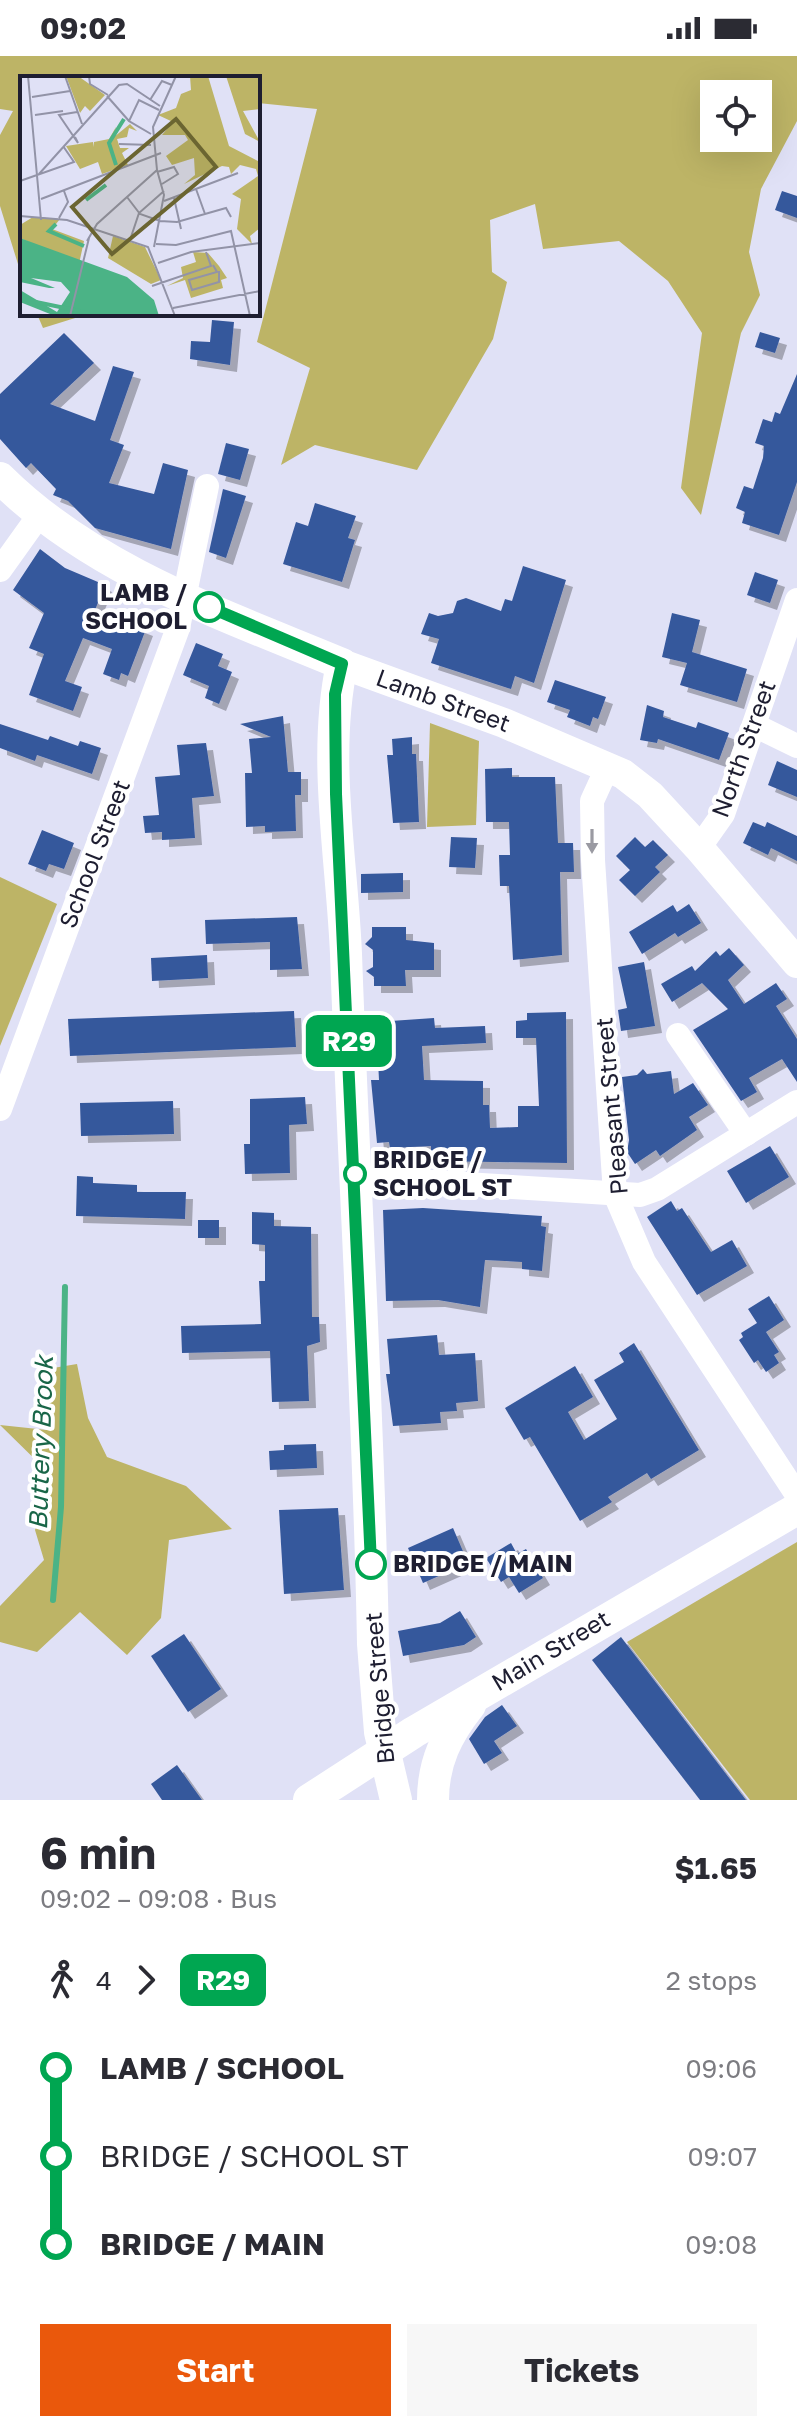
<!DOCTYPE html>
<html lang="en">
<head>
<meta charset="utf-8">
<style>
  body { margin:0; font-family:"Golos Text",sans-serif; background:#f7f7f7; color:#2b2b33; height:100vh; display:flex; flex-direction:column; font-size:30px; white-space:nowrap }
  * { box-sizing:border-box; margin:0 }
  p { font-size:26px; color:#7c7c81 }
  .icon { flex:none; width:44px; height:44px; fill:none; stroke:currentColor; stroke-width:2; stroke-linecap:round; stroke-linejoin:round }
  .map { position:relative; height:1744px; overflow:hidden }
  .panel { display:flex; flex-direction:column; background:#fff; flex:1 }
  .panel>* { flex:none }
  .badge { padding:0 16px; border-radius:12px; font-size:28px; line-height:52px }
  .buttons { position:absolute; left:700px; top:24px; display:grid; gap:16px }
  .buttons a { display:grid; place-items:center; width:72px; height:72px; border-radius:0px; background:#fff; box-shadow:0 8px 32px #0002; font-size:40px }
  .map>.badge { position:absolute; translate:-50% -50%; box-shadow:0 0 0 4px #fff }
  .legs { display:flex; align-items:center; gap:12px; height:88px; padding:0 40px; font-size:26px }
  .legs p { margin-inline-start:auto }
  .head { display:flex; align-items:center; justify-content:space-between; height:136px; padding:0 40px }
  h1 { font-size:44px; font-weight:700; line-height:60px }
  .action { display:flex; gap:16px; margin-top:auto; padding:16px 40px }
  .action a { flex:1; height:92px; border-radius:0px; background:#ea580c; color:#fff; font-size:32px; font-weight:700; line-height:92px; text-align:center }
  .action a+a { background:#f7f7f7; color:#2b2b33 }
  ul { padding:0 40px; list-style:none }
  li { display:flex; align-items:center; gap:28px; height:88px; font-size:30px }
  li i { display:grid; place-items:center; width:12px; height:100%; margin:0 10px; background:currentColor }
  li i::after { content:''; width:20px; height:20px; margin:-10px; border:6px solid; border-radius:50%; background:#fff }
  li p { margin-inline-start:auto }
  li:first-child i { background:linear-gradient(#0000 50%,currentColor 0) }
  li:last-child i { background:linear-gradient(currentColor 50%,#0000 0) }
  .status { display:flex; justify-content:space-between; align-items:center; height:56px; padding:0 40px; background:#fff; direction:ltr }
  .status svg { height:22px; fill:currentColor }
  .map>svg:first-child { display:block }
</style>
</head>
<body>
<div class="status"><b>09:02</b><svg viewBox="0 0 49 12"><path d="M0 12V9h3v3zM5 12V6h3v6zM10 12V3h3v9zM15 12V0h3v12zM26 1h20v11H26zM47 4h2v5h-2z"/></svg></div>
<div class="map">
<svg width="797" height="1744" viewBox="0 0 797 1744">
  <defs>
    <filter id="shadow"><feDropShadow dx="7" dy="7" stdDeviation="0" flood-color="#0004"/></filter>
  </defs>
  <rect width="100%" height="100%" fill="#e0e1f6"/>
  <!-- green -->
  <g fill="#bdb466" fill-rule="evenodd">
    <path d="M0 0H797V65L761 133 749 196 760 239 741 277 701 459 681 432 702 277 668 225 619 185 543 193 535 148 490 164 492 216 507 226 493 283 417 414 315 389 281 409 310 312 257 286 317 53 258 47V22H22V221L0 150V79L13 55 0 53ZM714 38H758V82H714Z"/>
    <polygon points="37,258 88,258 43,272"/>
    <polygon points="430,667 479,685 476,769 427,771"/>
    <polygon points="0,821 57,848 0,990"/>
    <polygon points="77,1308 88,1362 107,1401 186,1430 232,1473 169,1484 161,1562 127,1599 80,1556 37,1596 0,1586 0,1550 44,1504 35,1474 51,1419 0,1369 47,1374 47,1313"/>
    <polygon points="797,1486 797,1744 750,1744 627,1586"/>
  </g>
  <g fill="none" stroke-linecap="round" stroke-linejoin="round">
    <!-- stream -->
    <polyline stroke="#4bb386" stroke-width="6" points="53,1544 61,1451 65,1231"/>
  </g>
  <!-- building -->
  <g fill="#36589c" filter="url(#shadow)">
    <polygon points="782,135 797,140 797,162 775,154"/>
    <polygon points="212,264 234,266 230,309 190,303 191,285 210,286"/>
    <polygon points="760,276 780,282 775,297 755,291"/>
    <polygon points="64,277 94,307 50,348 95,365 113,310 134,316 110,384 124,389 109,427 154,438 163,407 188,414 171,493 95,472 68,445 53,439 56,433 31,407 26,412 0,383 0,338"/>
    <polygon points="797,318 797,426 779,479 742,467 745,456 736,452 744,430 753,433 763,402 764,390 755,387 763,363 772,366 775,356 780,358"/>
    <polygon points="226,387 249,393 240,424 218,418"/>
    <polygon points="223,433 246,440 226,502 209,496"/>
    <polygon points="315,447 356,460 348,482 355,484 342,526 283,508 296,466 308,470"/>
    <polygon points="40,493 65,512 105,529 95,554 146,573 128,620 121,617 119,624 103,618 112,593 83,582 65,625 82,631 73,655 29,639 44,598 29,592 44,557 13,534"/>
    <polygon points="523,510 566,524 534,627 515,620 511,633 431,607 439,583 421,578 429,557 438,560 453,557 457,545 466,542 501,555 505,543 512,545"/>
    <polygon points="755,516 778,524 770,547 747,539"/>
    <polygon points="672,557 700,564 692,596 747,613 737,646 680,629 687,607 662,601"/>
    <polygon points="196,587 223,598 218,610 232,616 219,648 205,642 209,630 183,619"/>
    <polygon points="555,624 606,641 598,663 593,661 590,670 567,661 570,654 547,646"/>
    <polygon points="647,649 664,655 663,661 696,672 698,666 729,677 719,704 658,683 657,687 640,684"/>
    <polygon points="283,660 288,716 301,716 301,739 295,739 296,775 265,776 265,770 246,771 245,717 252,717 249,683 271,681 240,668"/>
    <polygon points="0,668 48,684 50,680 78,690 80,685 101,692 92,718 37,699 35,705 0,692"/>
    <polygon points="412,681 412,698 416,698 419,766 393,767 387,699 393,699 392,683"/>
    <polygon points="206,687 214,740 192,742 195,782 162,784 162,776 145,777 143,760 159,759 155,721 180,719 177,689"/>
    <polygon points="777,705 797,714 797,741 768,729"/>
    <polygon points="512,712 512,721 555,721 558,787 573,787 574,816 560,816 562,899 513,904 509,830 500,830 499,799 510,799 509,766 486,766 485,713"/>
    <polygon points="753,766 765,771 767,766 797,780 797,805 771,792 768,799 743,787"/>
    <polygon points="42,774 74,787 64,813 49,808 46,815 28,808"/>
    <polygon points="451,781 477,782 475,812 449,811"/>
    <polygon points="635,781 645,791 653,784 668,799 655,811 660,816 635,840 619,824 630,814 616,800"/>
    <polygon points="403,817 403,836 361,837 361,818"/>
    <polygon points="689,848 701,867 678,881 675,877 642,898 629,876 673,849 677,856"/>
    <polygon points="297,861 302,913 270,914 270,886 206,888 205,864"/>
    <polygon points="372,871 406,871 406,884 434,887 434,914 405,914 406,930 374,930 374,921 366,915 373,911 373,894 365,888 372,881"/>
    <polygon points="729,892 744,909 728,924 744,948 776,927 787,943 776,950 797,983 797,1026 782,1003 749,1022 757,1036 741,1045 693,974 728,953 702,927 672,946 661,928 692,910 695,915 716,895 720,900"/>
    <polygon points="207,899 208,922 152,925 151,902"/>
    <polygon points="644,906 655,970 621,975 618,954 627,952 618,911"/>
    <polygon points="294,955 296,991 70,1000 68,963"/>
    <polygon points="566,956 567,1107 431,1105 431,1090 390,1092 389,1086 377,1087 371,1024 379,1024 376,966 434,962 435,972 485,970 486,987 422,990 424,1024 483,1025 483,1049 489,1049 490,1072 518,1071 518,1050 539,1050 536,982 516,982 516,965 527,964 527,957"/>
    <polygon points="643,1013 647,1018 671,1015 674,1038 693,1027 708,1049 689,1061 697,1074 660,1100 656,1094 635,1108 627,1096 629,1084 622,1021 637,1019"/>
    <polygon points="305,1041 307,1068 289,1069 290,1117 245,1118 244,1088 250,1088 250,1043"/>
    <polygon points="173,1045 174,1078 81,1080 80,1047"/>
    <polygon points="770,1090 789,1121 746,1147 727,1115"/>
    <polygon points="77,1120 93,1121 93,1127 137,1129 137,1136 186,1136 185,1163 76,1160"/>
    <polygon points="671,1145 677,1155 682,1152 711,1196 732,1184 747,1210 697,1239 647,1161"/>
    <polygon points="423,1152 542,1160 541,1170 546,1171 542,1215 522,1213 522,1206 485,1204 480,1251 438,1244 386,1245 383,1154"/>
    <polygon points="252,1156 274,1157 274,1170 311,1171 312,1261 319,1261 320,1286 307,1290 309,1345 272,1346 270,1295 182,1297 181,1270 261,1268 259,1225 265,1225 265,1189 252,1188"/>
    <rect x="198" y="1164" width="21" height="18"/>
    <polygon points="769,1240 784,1264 766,1276 779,1296 774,1299 779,1307 766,1316 758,1304 754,1307 739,1284 743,1281 741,1277 757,1267 748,1253"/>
    <polygon points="437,1279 439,1299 475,1297 478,1345 456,1347 457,1355 440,1356 441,1367 393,1370 386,1318 390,1318 387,1283"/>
    <polygon points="634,1287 699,1394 651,1423 647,1417 608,1441 612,1446 580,1465 530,1381 524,1384 505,1352 575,1310 593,1341 568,1356 584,1384 617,1363 594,1324 624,1306 619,1297"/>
    <polygon points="316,1388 317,1412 270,1414 269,1395 284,1394 284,1389"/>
    <polygon points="338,1452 344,1534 284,1538 279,1454"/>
    <polygon points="453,1472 468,1507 423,1527 408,1492"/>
    <polygon points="511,1487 517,1498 526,1493 543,1522 519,1537 509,1521 501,1526 486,1502"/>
    <polygon points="460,1555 476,1581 464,1589 403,1600 398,1575 440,1567"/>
    <polygon points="184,1578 221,1633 188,1656 151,1600"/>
    <polygon points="621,1581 746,1744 700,1744 592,1604"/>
    <polygon points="502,1649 517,1670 494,1685 502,1697 484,1708 469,1683 485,1661"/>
    <polygon points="177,1709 202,1744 162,1744 151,1728"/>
  </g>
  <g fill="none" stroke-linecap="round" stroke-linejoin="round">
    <!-- minor -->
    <g stroke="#fff" stroke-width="24">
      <polyline points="0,514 40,458"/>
      <polyline points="754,669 797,690"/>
      <polyline points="608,710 592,745 593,804 615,1138 644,1206 797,1439"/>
      <polyline points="699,792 723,758 797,544"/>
      <polyline points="678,979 746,1078"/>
      <polyline points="0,1053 178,572 207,430"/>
      <polyline points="355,1121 640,1139 657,1133 797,1046"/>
    </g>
    <!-- tertiary -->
    <polyline stroke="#fff" stroke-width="30" points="342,608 504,667 623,718 650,739 699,792 797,907"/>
    <!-- secondary -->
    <g stroke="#fff" stroke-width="32">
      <path d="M0 422C94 515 222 558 342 608 322 701 342 803 346 898 354 1128 369 1358 373 1588L380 1676 396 1744"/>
      <polyline points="309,1744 414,1676 797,1453"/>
      <path d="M433 1744C433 1706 447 1678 470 1649"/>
    </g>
  </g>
  <!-- one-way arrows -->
  <defs><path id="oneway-solid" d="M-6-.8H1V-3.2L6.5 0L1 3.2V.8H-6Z" transform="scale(2)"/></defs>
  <use fill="#9a9aa2" href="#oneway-solid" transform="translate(592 785) rotate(90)"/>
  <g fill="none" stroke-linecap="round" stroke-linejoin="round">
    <defs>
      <polyline id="line-1" points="209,551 342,608 335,638 336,738 371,1508"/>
    </defs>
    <!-- line-1 casing -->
    <use href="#line-1" stroke="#fff" stroke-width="18"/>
    <!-- line-1 -->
    <use href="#line-1" stroke="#00a651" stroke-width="12"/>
  </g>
  <!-- markers -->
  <g fill="#fff" stroke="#00a651" stroke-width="4">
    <circle cx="209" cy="551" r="14"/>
    <circle cx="355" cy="1118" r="10"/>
    <circle cx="371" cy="1508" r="14"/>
  </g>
  <g text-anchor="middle" stroke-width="8" stroke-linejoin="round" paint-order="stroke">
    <!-- stop labels -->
    <g font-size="24" font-weight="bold" fill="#1e1e31" stroke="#fff" text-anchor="start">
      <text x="187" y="545" text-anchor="end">LAMB /<tspan x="187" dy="28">SCHOOL</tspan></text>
      <text x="373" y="1112">BRIDGE /<tspan x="373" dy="28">SCHOOL ST</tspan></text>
      <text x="393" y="1516">BRIDGE / MAIN</text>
    </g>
    <!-- street labels -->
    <g font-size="24" fill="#1e1e31" stroke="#fff">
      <text transform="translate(443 645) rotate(20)" y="8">Lamb Street</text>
      <text transform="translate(744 693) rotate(-70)" y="8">North Street</text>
      <text transform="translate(95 798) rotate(-69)" y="8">School Street</text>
      <text transform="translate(612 1050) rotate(-95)" y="8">Pleasant Street</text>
      <text transform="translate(551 1595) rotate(-31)" y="8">Main Street</text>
      <text transform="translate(380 1632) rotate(-95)" y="8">Bridge Street</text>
    </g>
    <!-- water labels -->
    <g font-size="26" font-style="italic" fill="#196648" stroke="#fff">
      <text transform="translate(41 1387) rotate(-88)" y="9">Buttery Brook</text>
    </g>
  </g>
  <!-- overview -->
  <g transform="translate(20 20)">
    <rect width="240" height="240" fill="#e0e1f6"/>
    <path d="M46 0H58L85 19 70 35 65 30 60 37ZM170 0H188L209 70 240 86V152L230 160 232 168 217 153 221 123 212 118 238 100 236 93 220 89 211 98 209 91 202 90 164 108 175 99 174 82 152 89 146 80 168 64 165 59H142L153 46 138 39 156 32 161 18 171 14ZM206 0H240V33L223 35 240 66 225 58ZM110 48 117 55 109 52 107 61 97 63 100 72H109L102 77 108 89 82 98 78 86 60 93 46 70 73 66V71L74 66 89 63 96 51 94 61ZM13 141 40 143 32 153 64 165 59 188 0 162V149ZM93 160 125 171 141 204 131 208 88 182ZM173 176 188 177 199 190 207 202 201 204 203 212 171 222 165 204 147 210 163 202 161 191 176 186Z" fill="#bdb466"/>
    <path d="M0 162 107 201 134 224 139 240H35L0 226V214L37 236 50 216 41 206 11 202 35 212H29L0 206Z" fill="#4bb386"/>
    <path fill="none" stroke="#4bb386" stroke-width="4" d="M96 89 89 67 104 43M66 124 86 109M36 148 29 155 64 170M16 226 69 237"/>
    <path fill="none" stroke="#9293a7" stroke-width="2" d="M8 0 21 144M45 0 62 48M69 0 70 8 88 19M87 20 109 45M12 21 50 15M130 24 142 5 152 9M15 39 43 35M131 58 109 45 119 24 139 34M55 61 58 67 39 39 57 36M99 68 131 69M137 96 154 91 158 98 142 108M19 98 99 9 107 8 140 30M0 105 54 86 43 70M176 113 185 138M107 121 120 138 140 145 157 146 206 132 211 141M154 122 161 153M21 123 141 77M144 125 218 97M0 140 47 144 128 171 155 240M39 142 48 126 44 115M110 164 119 137 144 115M67 165 77 148 137 94 133 51 156 0M136 168 156 169 211 155 230 240M134 171 144 119 137 94M138 187 171 176 240 167M193 189 197 196 169 204 172 214 199 206V195M132 210 191 190 186 176M153 232 240 215M50 240 69 162"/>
    <path fill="#6b6531" fill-opacity="0.15" stroke="#6b6531" stroke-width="4" d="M156 43 196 91 92 178 52 131Z"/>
    <rect width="240" height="240" fill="none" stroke="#1e1e31" stroke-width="4"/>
  </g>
</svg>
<div class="buttons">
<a><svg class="icon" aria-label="locate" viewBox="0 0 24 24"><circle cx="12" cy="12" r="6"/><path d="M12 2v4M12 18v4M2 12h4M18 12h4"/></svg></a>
</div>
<b class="badge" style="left:349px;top:985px;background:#00a651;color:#fff">R29</b>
</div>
<section class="panel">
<div class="head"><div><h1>6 min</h1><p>09:02 – 09:08 · Bus</p></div><b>$1.65</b></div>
<div class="legs"><svg class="icon" aria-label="walk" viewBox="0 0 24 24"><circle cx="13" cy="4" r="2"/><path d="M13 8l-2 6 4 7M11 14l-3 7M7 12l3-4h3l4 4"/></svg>4<svg class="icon" aria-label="forward" viewBox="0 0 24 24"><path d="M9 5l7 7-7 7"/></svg><b class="badge" style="background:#00a651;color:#fff">R29</b><p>2 stops</p></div>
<ul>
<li><i style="color:#00a651"></i><b>LAMB / SCHOOL</b><p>09:06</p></li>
<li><i style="color:#00a651"></i><span>BRIDGE / SCHOOL ST</span><p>09:07</p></li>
<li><i style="color:#00a651"></i><b>BRIDGE / MAIN</b><p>09:08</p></li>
</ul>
<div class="action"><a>Start</a><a>Tickets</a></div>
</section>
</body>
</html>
